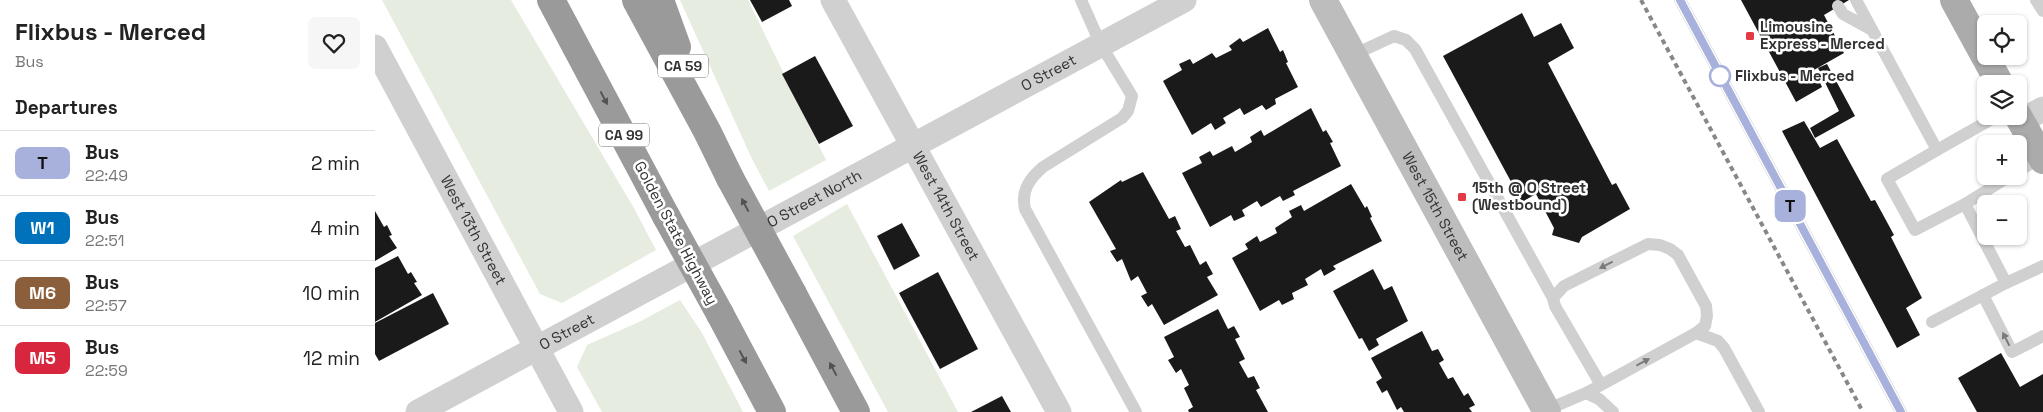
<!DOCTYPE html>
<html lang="en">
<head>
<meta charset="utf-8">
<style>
  body { margin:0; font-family:"Space Grotesk",sans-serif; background:#f6f6f6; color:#222; height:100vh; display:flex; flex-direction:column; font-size:19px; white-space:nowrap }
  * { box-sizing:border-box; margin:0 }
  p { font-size:16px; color:#767676 }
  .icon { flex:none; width:28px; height:28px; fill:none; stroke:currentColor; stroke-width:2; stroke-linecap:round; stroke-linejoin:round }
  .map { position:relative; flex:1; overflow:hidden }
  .drawer { display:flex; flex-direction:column; background:#fff; width:375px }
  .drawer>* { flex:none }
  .badge { padding:0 10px; border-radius:8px; font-size:18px; line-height:32px }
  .fabs { position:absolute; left:1602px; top:15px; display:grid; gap:10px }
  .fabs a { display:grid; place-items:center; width:50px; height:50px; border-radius:8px; background:#fff; box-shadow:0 1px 4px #0004; font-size:25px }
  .map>.badge { position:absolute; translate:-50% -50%; box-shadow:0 0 0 2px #fff }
  h2 { padding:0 15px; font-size:19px; line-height:45px }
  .round { display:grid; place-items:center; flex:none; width:52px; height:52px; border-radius:8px; background:#f6f6f6 }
  .headline { display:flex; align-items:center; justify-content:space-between; height:85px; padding:0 15px }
  h1 { font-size:24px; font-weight:700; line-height:38px }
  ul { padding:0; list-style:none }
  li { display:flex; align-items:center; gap:15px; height:65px; padding:0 15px; border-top:1px solid #e0e0e0 }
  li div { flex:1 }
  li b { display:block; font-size:19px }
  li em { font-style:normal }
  li .badge { min-width:55px; font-weight:700; text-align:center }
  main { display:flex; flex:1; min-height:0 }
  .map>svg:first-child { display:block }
</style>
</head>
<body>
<main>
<section class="drawer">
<div class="headline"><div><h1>Flixbus - Merced</h1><p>Bus</p></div><a class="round"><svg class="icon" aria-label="heart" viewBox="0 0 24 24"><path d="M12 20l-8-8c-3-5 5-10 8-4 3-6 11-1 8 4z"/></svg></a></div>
<h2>Departures</h2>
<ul>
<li><span class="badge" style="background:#a7b1db;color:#111">T</span><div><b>Bus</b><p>22:49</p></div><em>2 min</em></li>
<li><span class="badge" style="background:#0072bc;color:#fff">W1</span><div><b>Bus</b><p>22:51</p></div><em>4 min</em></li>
<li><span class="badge" style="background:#8b5e3c;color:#fff">M6</span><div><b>Bus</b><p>22:57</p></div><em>10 min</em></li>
<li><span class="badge" style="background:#d7263d;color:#fff">M5</span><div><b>Bus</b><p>22:59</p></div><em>12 min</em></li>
</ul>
</section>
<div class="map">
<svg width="1668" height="412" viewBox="0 0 1668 412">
  <rect width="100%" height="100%" fill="#fff"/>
  <!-- green -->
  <g fill="#e6ecdf">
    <polygon points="7,0 136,0 260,210 281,250 187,303 165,294"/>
    <polygon points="305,0 373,0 451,160 394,191 377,159"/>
    <polygon points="472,204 583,412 513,412 418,236"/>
    <polygon points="305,300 327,333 368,412 227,412 202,367 212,345 264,322"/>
  </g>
  <!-- building -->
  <g fill="#1a1a1a">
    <polygon points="375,0 414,0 417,6 387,22"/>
    <polygon points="1366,0 1474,0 1449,15 1469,53 1439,70 1447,87 1421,102"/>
    <polygon points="1147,13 1159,37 1186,23 1199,48 1173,63 1237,185 1241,183 1255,209 1207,237 1204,243 1177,235 1179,228 1161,194 1147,202 1068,56"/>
    <polygon points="893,28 905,52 908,50 913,62 911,63 923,87 900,99 901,104 891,110 887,105 869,115 865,108 848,118 851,123 840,130 836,123 817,135 788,81 807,70 804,64 815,59 818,64 837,53 841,58 857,50 854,46 865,38 868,42"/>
    <polygon points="440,56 478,126 444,144 407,74"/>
    <polygon points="1452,64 1480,116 1440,138 1435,128 1464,111 1443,68"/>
    <polygon points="936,108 948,132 951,130 958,142 955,143 966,166 918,191 920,195 908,201 905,196 886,207 882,201 867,210 870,216 859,221 856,215 835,227 807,173 827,163 824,157 835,151 838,156 857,146 860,152 877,142 875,137 886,130 889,136"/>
    <polygon points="1429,121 1445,148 1462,139 1496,201 1500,200 1519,235 1516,237 1547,298 1531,308 1545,335 1522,348 1407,131"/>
    <polygon points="768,172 794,219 800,216 806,229 801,231 810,247 815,245 825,265 831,261 838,274 832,277 843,295 789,325 777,304 773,307 766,296 772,293 763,276 756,281 747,259 742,262 735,251 741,249 714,202 746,180 747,182"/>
    <polygon points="976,184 990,208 992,206 997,217 995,218 1007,241 958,266 961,269 949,276 946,269 930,279 933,285 917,293 919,299 907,305 904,300 885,311 857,258 873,249 870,244 882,236 885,242 902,233 900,228 917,217 914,211 926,205 929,211"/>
    <polygon points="0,211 9,227 12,225 17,235 14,236 22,248 0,261"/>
    <polygon points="527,223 545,256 519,270 502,236"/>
    <polygon points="23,256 33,274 36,272 42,282 39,283 47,295 0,322 0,268"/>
    <polygon points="998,269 1009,290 1017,286 1033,321 1001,339 1004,345 994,351 987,338 984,339 958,291"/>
    <polygon points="563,272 603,349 565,369 524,293"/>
    <polygon points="58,293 74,324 4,361 0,354 0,323"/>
    <polygon points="843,309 853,329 859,326 865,337 860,339 870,359 864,362 873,378 879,376 885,388 881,390 893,412 814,412 813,410 818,407 809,388 814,385 806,369 801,373 793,360 799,357 789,337"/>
    <polygon points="1047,331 1057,351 1063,349 1069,360 1064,363 1073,379 1078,377 1089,396 1093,393 1100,405 1094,408 1097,412 1029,412 1026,407 1022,410 1012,390 1007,393 1001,382 1007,378 996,358"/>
    <polygon points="1626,353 1645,387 1668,374 1668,412 1602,412 1583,378"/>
    <polygon points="627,396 636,412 596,412"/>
  </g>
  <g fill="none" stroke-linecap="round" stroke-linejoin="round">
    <!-- lane -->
    <g stroke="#d0d0d0" stroke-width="12">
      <path d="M706 0 726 45 757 96 753 111 747 118 668 167C654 179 646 191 650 209L761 412"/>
      <polyline points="1305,0 1526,412"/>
      <polyline points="1481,0 1562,150 1512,179 1540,230 1590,204 1631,283 1557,322"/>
      <polyline points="1661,0 1668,11"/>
      <polyline points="1463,6 1468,14 1497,30"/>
      <polyline points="978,55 1019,36 1031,40 1040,49 1178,298"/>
      <polyline points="1562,150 1622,116"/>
      <polyline points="1644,171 1666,157"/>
      <polyline points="1590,204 1635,176"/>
      <polyline points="1631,283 1668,266"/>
      <polyline points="1608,295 1637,352 1668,336"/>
      <polyline points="1321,333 1343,341 1349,348 1384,412"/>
      <polyline points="1211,393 1226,385 1321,333 1330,326 1332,316 1331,306 1303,255 1295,249 1285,245 1273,244 1189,286 1178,298 1180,306 1226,385"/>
      <polyline points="1171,410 1211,393 1224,399 1238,412"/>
    </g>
    <!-- street -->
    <g stroke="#d0d0d0" stroke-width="25">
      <path id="s1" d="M458 0 684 412"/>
      <path id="s2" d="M0 47 196 412"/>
      <polyline points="1646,121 1668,109"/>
      <path id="s3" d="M43 412 809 0"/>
    </g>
    <!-- secondary -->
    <path stroke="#bdbdbd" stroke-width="28" id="s4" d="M948 0 1172 412"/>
    <!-- primary -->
    <g stroke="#ababab" stroke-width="28">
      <polyline points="1579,0 1625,84"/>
      <polyline points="1643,116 1668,160"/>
    </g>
    <!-- highway -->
    <g stroke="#9a9a9a" stroke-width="28">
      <polyline points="176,0 291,216"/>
      <polyline points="261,0 332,131 355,178"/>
      <polyline points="285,0 302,47"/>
      <polyline points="418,294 481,412"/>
      <polyline points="345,314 397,412"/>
    </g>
    <!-- rail -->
    <polyline stroke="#888" stroke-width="4" stroke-dasharray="5 4" stroke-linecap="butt" points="1266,0 1488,412"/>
    <!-- highway-bridge -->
    <g stroke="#9a9a9a" stroke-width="28">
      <polyline points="355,178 418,294"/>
      <polyline points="291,216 345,314"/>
    </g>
  </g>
  <!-- one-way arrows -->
  <defs><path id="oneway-solid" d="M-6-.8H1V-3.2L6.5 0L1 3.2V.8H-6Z" transform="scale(1.25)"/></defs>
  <g fill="#525252">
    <use href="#oneway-solid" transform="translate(229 98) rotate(62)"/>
    <use href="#oneway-solid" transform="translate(370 205) rotate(-118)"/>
    <use href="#oneway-solid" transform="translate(368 357) rotate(62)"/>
    <use href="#oneway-solid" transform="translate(458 369) rotate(-118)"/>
  </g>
  <g fill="#7a7a7a">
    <use href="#oneway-solid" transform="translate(1231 265) rotate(153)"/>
    <use href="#oneway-solid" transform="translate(1631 339) rotate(-117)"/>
    <use href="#oneway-solid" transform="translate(1268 362) rotate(-28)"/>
  </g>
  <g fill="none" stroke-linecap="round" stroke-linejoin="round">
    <defs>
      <polyline id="line" points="1305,0 1526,412"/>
    </defs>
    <!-- line casing -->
    <use href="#line" stroke="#fff" stroke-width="11"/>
    <!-- line -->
    <use href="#line" stroke="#a7b1db" stroke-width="8"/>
  </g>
  <!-- markers -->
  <g fill="#e63946" stroke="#fff" stroke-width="2">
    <rect x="1370" y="31" width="10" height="10" rx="2.5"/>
    <rect x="1082" y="192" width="10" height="10" rx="2.5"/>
  </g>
  <circle fill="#fff" stroke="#a7b1db" stroke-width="2.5" cx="1345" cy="76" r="10"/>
  <g text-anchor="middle" stroke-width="5" stroke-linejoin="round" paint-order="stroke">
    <!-- shield labels -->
    <g fill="#fff" stroke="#707070" stroke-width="1">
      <rect x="283" y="54.5" width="50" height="23" rx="4"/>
      <rect x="224" y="123.5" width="50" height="23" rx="4"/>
    </g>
    <g font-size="14" font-weight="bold" fill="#333">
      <text x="308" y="71">CA 59</text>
      <text x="249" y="140">CA 99</text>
    </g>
    <!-- poi labels -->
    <g font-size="15" font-weight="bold" fill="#333" stroke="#fff" text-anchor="start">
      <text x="1385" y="32">Limousine<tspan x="1385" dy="17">Express - Merced</tspan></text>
      <text x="1097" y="193">15th @ O Street<tspan x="1097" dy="17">(Westbound)</tspan></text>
    </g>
    <!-- street labels -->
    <g font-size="15" fill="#333" stroke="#fff">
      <text dy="5" stroke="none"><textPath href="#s3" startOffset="716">O Street</textPath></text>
      <text dy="5" stroke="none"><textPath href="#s3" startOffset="450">O Street North</textPath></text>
      <text dy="5" stroke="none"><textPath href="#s1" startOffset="235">West 14th Street</textPath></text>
      <text dy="5" stroke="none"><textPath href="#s4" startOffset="235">West 15th Street</textPath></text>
      <text dy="5" stroke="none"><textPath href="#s2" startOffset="208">West 13th Street</textPath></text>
      <text transform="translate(301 233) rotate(62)" y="5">Golden State Highway</text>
      <text dy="5" stroke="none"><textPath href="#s3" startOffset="169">O Street</textPath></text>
    </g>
    <!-- stop labels -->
    <g font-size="15" font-weight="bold" fill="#333" stroke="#fff" text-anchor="start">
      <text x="1360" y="81">Flixbus - Merced</text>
    </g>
  </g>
</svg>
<div class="fabs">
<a><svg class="icon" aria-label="locate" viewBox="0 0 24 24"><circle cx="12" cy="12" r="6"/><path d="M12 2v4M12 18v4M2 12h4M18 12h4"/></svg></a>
<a><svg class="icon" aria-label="layers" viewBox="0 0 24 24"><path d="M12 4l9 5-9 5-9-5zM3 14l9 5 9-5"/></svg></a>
<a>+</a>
<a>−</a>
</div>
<b class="badge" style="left:1415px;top:206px;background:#a7b1db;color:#111">T</b>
</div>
</main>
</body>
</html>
